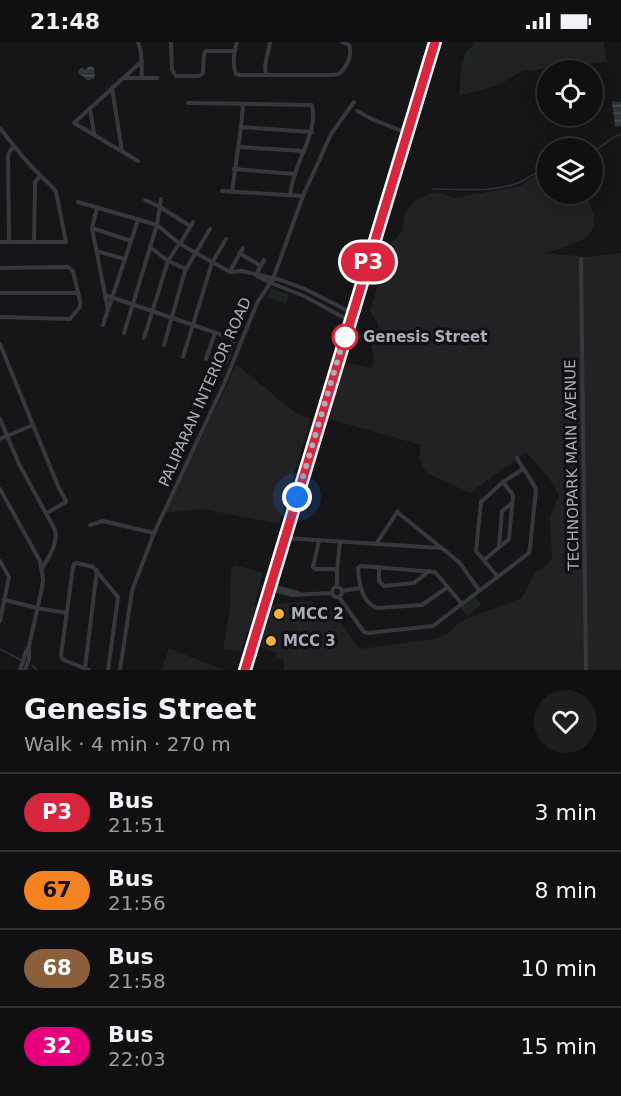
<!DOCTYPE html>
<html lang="en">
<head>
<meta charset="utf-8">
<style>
  body { margin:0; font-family:"DejaVu Sans",sans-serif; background:#1e1e20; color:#f1f3f6; height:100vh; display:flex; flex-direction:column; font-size:22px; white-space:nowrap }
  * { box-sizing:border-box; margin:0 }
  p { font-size:20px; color:#9c9d9f }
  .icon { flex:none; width:33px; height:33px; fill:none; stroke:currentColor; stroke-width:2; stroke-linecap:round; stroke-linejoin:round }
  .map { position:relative; height:628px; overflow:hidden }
  .drawer { display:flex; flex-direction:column; background:#101012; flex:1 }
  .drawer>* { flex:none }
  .badge { padding:0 12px; border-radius:20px; font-size:21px; line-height:39px }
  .tools { position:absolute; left:537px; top:18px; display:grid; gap:12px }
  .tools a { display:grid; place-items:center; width:66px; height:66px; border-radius:50%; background:#101012; box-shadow:0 3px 15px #0003,0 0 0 2px #303032; font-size:30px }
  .you { position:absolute; width:30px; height:30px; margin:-15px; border:4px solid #fff; border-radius:50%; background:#1a73e8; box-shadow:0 0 0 9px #1a73e833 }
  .map>.badge { position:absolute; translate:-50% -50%; box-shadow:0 0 0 3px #fff }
  .round { display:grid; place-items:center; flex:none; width:63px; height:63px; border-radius:32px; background:#1e1e20 }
  .head { display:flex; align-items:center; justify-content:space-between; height:102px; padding:0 24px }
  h1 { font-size:28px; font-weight:700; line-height:45px }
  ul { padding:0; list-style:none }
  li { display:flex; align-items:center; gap:18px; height:78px; padding:0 24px; border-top:2px solid #303032 }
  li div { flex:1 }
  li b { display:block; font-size:22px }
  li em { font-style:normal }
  li .badge { min-width:66px; font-weight:700; text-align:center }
  .status { display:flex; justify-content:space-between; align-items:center; height:42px; padding:0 30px; background:#101012; direction:ltr }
  .status svg { height:16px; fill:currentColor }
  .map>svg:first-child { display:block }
</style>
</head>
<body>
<div class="status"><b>21:48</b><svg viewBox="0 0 49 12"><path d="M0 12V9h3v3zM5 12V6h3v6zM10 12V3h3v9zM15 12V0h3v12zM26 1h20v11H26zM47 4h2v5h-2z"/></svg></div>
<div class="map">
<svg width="621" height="628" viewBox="0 0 621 628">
  <defs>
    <pattern id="water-rules" width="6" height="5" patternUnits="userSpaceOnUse" patternTransform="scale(1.5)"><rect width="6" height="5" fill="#2c353c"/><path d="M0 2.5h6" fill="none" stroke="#485056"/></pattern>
  </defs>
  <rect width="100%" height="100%" fill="#161618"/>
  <!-- built -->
  <g fill="#222225">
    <polygon points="474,0 604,0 607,20 522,29 499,43 459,54 461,28 466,9 472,4"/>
    <polygon points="547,128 548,152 587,152 594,175 594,181 591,190 586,196 566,205 546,211 587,215 621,211 621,628 284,628 283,616 275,618 277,611 260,605 247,588 241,610 223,607 230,566 231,527 235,523 263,531 254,564 313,559 315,563 328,562 359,607 435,597 447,592 455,584 468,576 522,556 535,531 552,518 550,475 559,453 549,436 526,410 470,451 427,431 419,417 421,403 329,377 345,320 372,326 374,317 370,300 357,296 357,293 358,290 377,293 378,282 370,269 390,203 403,188 404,174 413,160 431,151 438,150 454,156 520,144 538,131"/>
    <polygon points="236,322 297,372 311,376 279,482 203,467 165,471 227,343"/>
    <polygon points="169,606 203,620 225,628 162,628"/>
  </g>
  <!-- grass -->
  <g fill="#1e261f">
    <polygon points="466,9 476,11 471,30 461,28"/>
    <polygon points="271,246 289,253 286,262 268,255"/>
    <polygon points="475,554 481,563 467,574 461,566"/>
  </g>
  <!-- water -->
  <g fill="url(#water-rules)">
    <polygon points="91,24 94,26 94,30 95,32 94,37 91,37 88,39 84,35 79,32 78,29 81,26 86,28 88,25"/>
    <polygon points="612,59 621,60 621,84 615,85"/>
  </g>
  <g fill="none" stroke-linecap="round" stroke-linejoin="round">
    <!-- stream -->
    <g stroke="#2c353c" stroke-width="1.5">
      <polyline points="592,111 614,95 621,92"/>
      <path d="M432 147C460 147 490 151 518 141 528 137 536 129 548 126"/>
      <polyline points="0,607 21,618"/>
      <polyline points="32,623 37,628"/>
    </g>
    <!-- street -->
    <g stroke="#37383d" stroke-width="4">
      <polyline points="138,0 141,10 142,36"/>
      <polyline points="171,0 172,28 176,34 199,34 203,31 204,12 206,9 235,9"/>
      <path d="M237 0C234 10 232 22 236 32L240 33H333L339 32C346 26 353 13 349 3L342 0"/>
      <polyline points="266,33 265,24 270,0"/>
      <polyline points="124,36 157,36"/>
      <polyline points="112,46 122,109"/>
      <path d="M188 61 312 63C317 87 303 107 296 129 293 137 291 145 290 153"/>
      <polyline points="90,66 94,92"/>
      <polyline points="357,69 374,78 407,91"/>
      <polyline points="241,85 312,90"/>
      <path d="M0 86C12 102 25 119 40 133 45 139 52 143 56 150L66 200H0"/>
      <polyline points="239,105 304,109"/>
      <polyline points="138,119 74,81 142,19"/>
      <polyline points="234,127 295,132"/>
      <polyline points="222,149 303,154"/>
      <polyline points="232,150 241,85 243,63"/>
      <polyline points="145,158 160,165 190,184"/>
      <polyline points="78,160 157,183 180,202 230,230 242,229 281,238 305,247 352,271"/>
      <polyline points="97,166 92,186 108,268"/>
      <polyline points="92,186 131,199"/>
      <polyline points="9,200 8,113 10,109 14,105"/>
      <polyline points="34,200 35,144 35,140 40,134"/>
      <polyline points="180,202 193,180"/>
      <polyline points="150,205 168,219 186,227"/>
      <polyline points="96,209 125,217"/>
      <polyline points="239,211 261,224"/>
      <polyline points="581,217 586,628"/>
      <polyline points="0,226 68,225 73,229 80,259 80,265 70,277 0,275"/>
      <polyline points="230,229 243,206"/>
      <polyline points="256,233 264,218"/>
      <polyline points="257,234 271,241 304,254 350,279"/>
      <polyline points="0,251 78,251"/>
      <polyline points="105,253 234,297 226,320"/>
      <polyline points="103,283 138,178"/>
      <polyline points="124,291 157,183 161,157"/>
      <polyline points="144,296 168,219 177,205"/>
      <polyline points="0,302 58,444 66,459 64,461 47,471"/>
      <polyline points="164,303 185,229 210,187"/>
      <polyline points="183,315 212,221 226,197"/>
      <polyline points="206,317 215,291"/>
      <path d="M0 377 19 422 55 488C58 503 49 514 42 527"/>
      <polyline points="0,397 33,383"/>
      <polyline points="0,447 40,519 43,537 42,546 29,604 29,617 25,628"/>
      <polyline points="397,470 459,520 479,548"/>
      <polyline points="90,483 103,479 154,491"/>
      <polyline points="285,496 441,506"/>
      <polyline points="319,499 313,525 315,527 337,527"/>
      <polyline points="376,502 398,469"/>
      <polyline points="499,504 502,469 511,462"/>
      <polyline points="484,518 509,497 513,453 503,440"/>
      <polyline points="0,519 9,535 0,579"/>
      <polyline points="379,525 379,539 384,544 414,541 429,529"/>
      <polyline points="498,535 476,509 481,460 503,440 523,427"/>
      <polyline points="271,544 298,551"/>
      <circle cx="337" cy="550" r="5"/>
      <polyline points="337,545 337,527 340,500"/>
      <path d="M448 545 422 563 377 566C361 560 359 540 358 526L361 524 435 530 462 562"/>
      <polyline points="270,547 292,553 332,551"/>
      <polyline points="342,549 360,546"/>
      <path d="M339 555 364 590 368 591 433 584 525 514 529 511 530 506 536 448C531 436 523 427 517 416"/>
      <polyline points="5,558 37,566 67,571"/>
      <polyline points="85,626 97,528"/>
      <polyline points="20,628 27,607"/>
      <polyline points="89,628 64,618 62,616 61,613 73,525 74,522 77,521 93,525 118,555 108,628"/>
      <polyline points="120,628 132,549 154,491 224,342 257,261 273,237 303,154 331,92 354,60"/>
    </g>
    <!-- primary -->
    <polyline stroke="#53555c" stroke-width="5" points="245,628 435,0"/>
  </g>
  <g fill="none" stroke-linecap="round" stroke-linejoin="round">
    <defs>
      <polyline id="line" points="245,628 435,0"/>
    </defs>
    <!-- line casing -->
    <use href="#line" stroke="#fff" stroke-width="14"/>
    <!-- line -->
    <use href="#line" stroke="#d7263d" stroke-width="9"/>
    <!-- walk -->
    <polyline stroke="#a8adb8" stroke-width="6" stroke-dasharray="0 10.8" points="297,455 346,290 345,295"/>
  </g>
  <!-- markers -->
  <circle fill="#fff" stroke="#d7263d" stroke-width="3" cx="345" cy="295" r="12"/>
  <g fill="#f2b134" stroke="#111113" stroke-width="2">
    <circle cx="279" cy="572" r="6"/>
    <circle cx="271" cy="599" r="6"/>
  </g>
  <g text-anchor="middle" stroke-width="6" stroke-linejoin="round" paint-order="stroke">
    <!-- stop labels -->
    <g font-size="15" font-weight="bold" fill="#a8adb8" stroke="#111113" text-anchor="start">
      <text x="363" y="300">Genesis Street</text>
    </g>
    <!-- street labels -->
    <g font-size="15" fill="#a8adb8" stroke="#111113">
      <text transform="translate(205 350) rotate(-66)" y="5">PALIPARAN INTERIOR ROAD</text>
      <text transform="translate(572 423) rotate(-91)" y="5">TECHNOPARK MAIN AVENUE</text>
    </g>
    <!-- poi labels -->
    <g font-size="15" font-weight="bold" fill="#a8adb8" stroke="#111113" text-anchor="start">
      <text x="291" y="577">MCC 2</text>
      <text x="283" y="604">MCC 3</text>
    </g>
  </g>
</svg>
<div class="tools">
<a><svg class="icon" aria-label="locate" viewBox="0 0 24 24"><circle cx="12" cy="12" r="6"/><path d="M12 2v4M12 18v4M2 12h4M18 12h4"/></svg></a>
<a><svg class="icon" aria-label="layers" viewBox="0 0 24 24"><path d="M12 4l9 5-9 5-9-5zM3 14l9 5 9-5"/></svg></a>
</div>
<div class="you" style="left:297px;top:455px"></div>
<b class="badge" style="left:368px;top:220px;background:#d7263d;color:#fff">P3</b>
</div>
<section class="drawer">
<div class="head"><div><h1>Genesis Street</h1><p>Walk · 4 min · 270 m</p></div><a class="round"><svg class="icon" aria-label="heart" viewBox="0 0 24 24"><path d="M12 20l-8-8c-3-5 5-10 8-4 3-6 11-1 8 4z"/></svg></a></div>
<ul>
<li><span class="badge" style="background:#d7263d;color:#fff">P3</span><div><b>Bus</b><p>21:51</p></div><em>3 min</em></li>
<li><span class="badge" style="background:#f58220;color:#111">67</span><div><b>Bus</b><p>21:56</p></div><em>8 min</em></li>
<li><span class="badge" style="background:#8b5e3c;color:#fff">68</span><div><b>Bus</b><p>21:58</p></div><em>10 min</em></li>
<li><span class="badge" style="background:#e6007e;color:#fff">32</span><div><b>Bus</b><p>22:03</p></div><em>15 min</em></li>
</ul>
</section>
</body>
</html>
